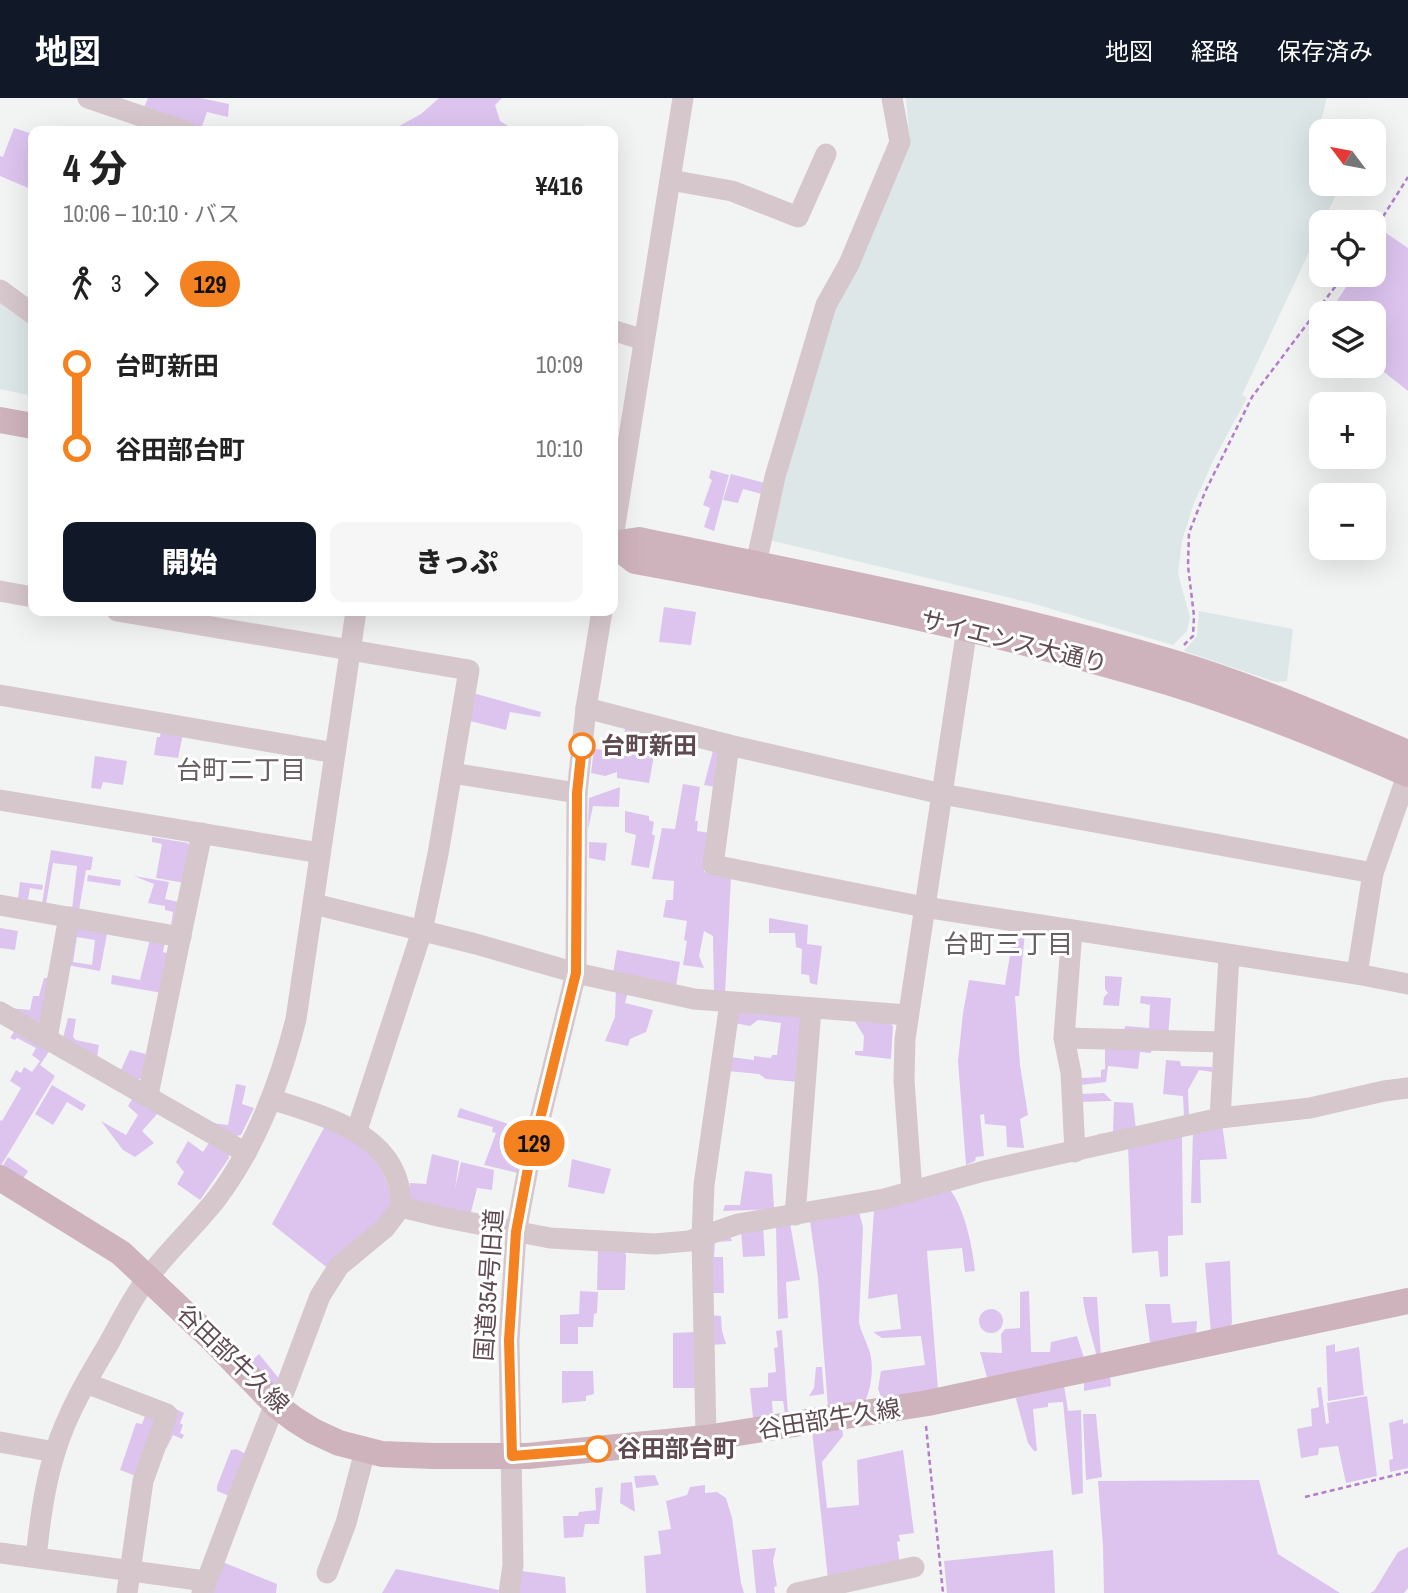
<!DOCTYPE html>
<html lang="ja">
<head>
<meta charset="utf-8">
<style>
  body { margin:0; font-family:"Archivo Narrow","Noto Sans JP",sans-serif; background:#f6f6f6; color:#222; height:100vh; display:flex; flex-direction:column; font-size:26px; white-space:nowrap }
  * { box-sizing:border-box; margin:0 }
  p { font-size:23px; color:#767676 }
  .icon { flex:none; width:38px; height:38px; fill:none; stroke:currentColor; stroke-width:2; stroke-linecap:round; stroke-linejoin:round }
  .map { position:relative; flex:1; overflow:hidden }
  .panel { position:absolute; left:28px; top:28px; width:590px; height:490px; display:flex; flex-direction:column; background:#fff; border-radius:14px; box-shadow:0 7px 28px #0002 }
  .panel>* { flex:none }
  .badge { padding:0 14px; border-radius:23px; font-size:24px; line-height:46px }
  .needle { width:46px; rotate:302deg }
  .tools { position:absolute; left:1309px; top:21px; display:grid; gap:14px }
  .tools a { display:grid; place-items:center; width:77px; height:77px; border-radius:14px; background:#fff; box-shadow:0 7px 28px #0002; font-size:35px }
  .map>.badge { position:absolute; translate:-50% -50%; box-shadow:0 0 0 4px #fff }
  .legs { display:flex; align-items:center; gap:10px; height:77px; padding:0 35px; font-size:23px }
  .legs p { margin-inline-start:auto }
  .overview { display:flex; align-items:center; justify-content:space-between; height:119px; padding:0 35px }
  h1 { font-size:38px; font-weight:800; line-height:52px }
  .button { display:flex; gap:14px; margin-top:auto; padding:14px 35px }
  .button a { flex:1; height:80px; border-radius:14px; background:#111827; color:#fff; font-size:28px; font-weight:800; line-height:80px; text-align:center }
  .button a+a { background:#f6f6f6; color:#222 }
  ul { padding:0 35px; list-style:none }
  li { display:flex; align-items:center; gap:24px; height:84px; font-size:26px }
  li i { display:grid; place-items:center; width:10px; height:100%; margin:0 9px; background:currentColor }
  li i::after { content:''; width:18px; height:18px; margin:-9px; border:5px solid; border-radius:50%; background:#fff }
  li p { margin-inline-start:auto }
  li:first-child i { background:linear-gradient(#0000 50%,currentColor 0) }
  li:last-child i { background:linear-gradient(currentColor 50%,#0000 0) }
  header { display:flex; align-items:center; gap:42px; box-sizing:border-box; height:98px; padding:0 35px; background:#111827; color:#fff }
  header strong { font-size:33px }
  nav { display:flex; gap:38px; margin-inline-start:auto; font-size:24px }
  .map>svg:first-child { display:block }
</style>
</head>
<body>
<header>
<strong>地図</strong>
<nav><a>地図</a><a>経路</a><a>保存済み</a></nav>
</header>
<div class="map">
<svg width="1408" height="1495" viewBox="0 0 1408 1495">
  <rect width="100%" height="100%" fill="#f2f4f3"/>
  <!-- commercial -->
  <g fill="#dde7e7">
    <polygon points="906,0 1327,0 1315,46 1321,49 1321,86 1341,86 1242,297 1247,300 1214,361 1194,405 1182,443 1178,476 1190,519 1187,533 1173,547 1031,505 769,442 830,216 910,46"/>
    <polygon points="0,197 33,224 33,298 0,291"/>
    <polygon points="1199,513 1293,531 1287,583 1276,584 1184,553 1197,538"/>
  </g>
  <!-- green -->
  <g fill="#dcc4ef" fill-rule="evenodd">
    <polygon points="148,0 200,0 229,6 228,19 207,14 201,31 142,14"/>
    <polygon points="439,0 502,0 495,7 500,23 516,33 390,33 421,16"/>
    <polygon points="14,30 33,36 33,92 0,78 0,58 3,59"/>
    <polygon points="1383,133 1408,150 1408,293 1374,266 1374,215 1329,215 1354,177 1374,177 1374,146"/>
    <polygon points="711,372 729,377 714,433 704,429 710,410 703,407 712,382 709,380"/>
    <polygon points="731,376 765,385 762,396 743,391 738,405 723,402"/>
    <polygon points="664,509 696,514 691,547 659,544"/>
    <polygon points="473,595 541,614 540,619 510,614 506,632 470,623"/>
    <polygon points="625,631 658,636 649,685 617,680 617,674 605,678 591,675 594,651 621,653"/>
    <polygon points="161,632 183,636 178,660 154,657 157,639 160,639"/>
    <polygon points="714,649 720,655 716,689 704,687"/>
    <polygon points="95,658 127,663 123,687 103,684 101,691 91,690"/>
    <polygon points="683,686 700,689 695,723 698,723 697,733 710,735 704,774 731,779 725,896 714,895 713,838 704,833 699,858 704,870 683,867 687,843 684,842 687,823 663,819 666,802 673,802 674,783 652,781 662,730 675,731"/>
    <polygon points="620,689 619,709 593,708 588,731 589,700"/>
    <polygon points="625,713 649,718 649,722 654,724 652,736 655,738 649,770 631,767 636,737 625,734"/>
    <polygon points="152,739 188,745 191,751 185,785 156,780 162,746 152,744"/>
    <polygon points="589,744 607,745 605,763 589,760"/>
    <polygon points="51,752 93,759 91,772 86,772 79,812 72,811 77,768 53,765 46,806 42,805"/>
    <polygon points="88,777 121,782 120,788 87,783"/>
    <polygon points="134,778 169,784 165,801 179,804 174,827 171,828 173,814 165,812 165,808 148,805 154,786"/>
    <polygon points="20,784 43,787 42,792 30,790 28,801 18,800"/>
    <polygon points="769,820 808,827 807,846 822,848 817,887 810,885 809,877 801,876 802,851 796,849 795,835 769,835"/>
    <polygon points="0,830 18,833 15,852 0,850"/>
    <path d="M78 830 107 836 100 873 67 867 73 833ZM77 839 95 842 92 867 73 864Z"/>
    <polygon points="1014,833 1025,834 1019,898 1015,898 1020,967 1028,1017 1020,1021 1024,1050 1007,1049 1006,1028 985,1026 984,1016 980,1017 984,1058 976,1059 975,1063 966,1067 958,963 963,915 969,882 1005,887"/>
    <polygon points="150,841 165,844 163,854 169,856 162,895 111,886 112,877 140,882"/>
    <polygon points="617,852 680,864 676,888 613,875"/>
    <polygon points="53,872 39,925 9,910 30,912 33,898 39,898 44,880 47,880"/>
    <polygon points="1105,878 1122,879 1119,908 1103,907 1104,899 1108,895 1105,891"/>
    <polygon points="616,889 628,893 625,905 653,912 646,934 630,941 628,948 605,943 615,919"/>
    <polygon points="1141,898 1171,900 1168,940 1124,938 1125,928 1149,930 1150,907 1140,905"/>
    <polygon points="736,913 797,914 804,921 798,984 766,981 759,976 728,973 730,959 754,962 754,958 771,960 772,957 777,957 781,925 758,922 750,928 734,925"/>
    <polygon points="68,920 76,921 73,939 76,942 99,947 97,959 63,940"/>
    <polygon points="854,922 887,923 893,928 891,961 855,957 855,953 863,953 864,938"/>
    <polygon points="16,931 50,952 40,967 55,978 0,1069 0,1022 2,1023 21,990 10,983 16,972 21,975 24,969 32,974 40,963 32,957 36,950 17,940 15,942 10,940"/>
    <polygon points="1105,944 1153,944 1151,955 1140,954 1138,971 1108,968 1106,984 1081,987 1081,980 1101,979 1101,972 1105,971"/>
    <polygon points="130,952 146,956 142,980 137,982 121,972"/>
    <polygon points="1166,962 1180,963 1181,968 1212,969 1212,974 1199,972 1188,992 1189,1019 1184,1020 1183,998 1163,996"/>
    <polygon points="236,986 246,988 242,1006 254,1010 241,1037 235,1038 211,1025 228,1027"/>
    <polygon points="52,987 86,1007 82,1013 67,1004 53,1027 35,1016"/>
    <polygon points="1104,995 1112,1003 1080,1004 1080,996"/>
    <polygon points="134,998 159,1014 142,1033 154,1045 135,1059 123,1052 101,1023 126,1037 138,1017 128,1008"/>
    <polygon points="1114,1004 1133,1005 1136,1032 1099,1042 1098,1036 1113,1034"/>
    <polygon points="460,1010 527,1032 518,1075 484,1067 496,1035 492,1034 493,1029 457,1019"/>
    <path d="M326 1026C370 1047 382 1062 394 1108L330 1172 272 1126Z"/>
    <polygon points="1222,1026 1227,1061 1200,1062 1201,1105 1191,1105 1193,1031"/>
    <polygon points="1182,1038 1183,1137 1168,1138 1168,1178 1160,1179 1158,1153 1132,1155 1128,1047"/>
    <polygon points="211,1042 227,1051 229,1060 200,1102 177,1086 184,1074 176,1064 188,1043 203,1054"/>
    <polygon points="432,1056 459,1063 455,1091 461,1064 494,1072 492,1092 477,1090 470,1118 413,1105 409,1098 410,1085 426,1086"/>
    <polygon points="8,1059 28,1073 21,1084 1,1071"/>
    <polygon points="572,1061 611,1071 604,1096 568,1089"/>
    <polygon points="745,1073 772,1076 774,1111 723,1113 725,1107 740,1107"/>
    <path d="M949 1091C964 1107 973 1151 975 1173L965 1174 962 1150 927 1153 938 1291 882 1301 878 1291 881 1273 925 1267 921 1238 882 1240 873 1234 901 1231 897 1196 868 1201 874 1112Z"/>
    <path d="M859 1114 863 1129 859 1224C861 1235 867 1244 870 1255 874 1272 871 1289 865 1304L828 1310 818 1180 810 1123Z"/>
    <polygon points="790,1125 800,1182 786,1184 788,1220 778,1221 776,1127"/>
    <polygon points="763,1129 765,1158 743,1159 741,1132"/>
    <polygon points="730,1138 732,1143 715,1144 714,1159 723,1159 724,1195 709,1195 709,1148 715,1139"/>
    <polygon points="598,1148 623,1150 626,1157 625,1192 597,1192"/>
    <polygon points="1230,1163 1232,1225 1229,1231 1211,1235 1205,1165"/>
    <polygon points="580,1193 598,1194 597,1215 594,1216 593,1229 578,1229 578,1246 560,1246 560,1217 579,1216"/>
    <polygon points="1029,1193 1031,1254 1050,1254 1051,1244 1077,1238 1084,1260 988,1283 980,1254 1002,1255 1001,1236 1005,1231 1020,1230 1020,1194"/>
    <path d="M1083 1199H1097L1101 1259H1097C1092 1238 1085 1220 1083 1199Z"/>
    <polygon points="1145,1206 1170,1206 1172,1225 1197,1223 1196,1238 1150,1245"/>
    <circle cx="991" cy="1223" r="12"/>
    <polygon points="709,1217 721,1218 722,1233 726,1246 709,1247"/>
    <polygon points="782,1232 788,1316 785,1316 783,1303 772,1303 773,1317 753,1320 750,1290 768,1289 768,1275 776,1274 774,1250 778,1249 776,1233"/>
    <polygon points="696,1234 697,1290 673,1290 673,1235"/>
    <polygon points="1335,1246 1335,1254 1359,1249 1364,1297 1328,1303 1326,1248"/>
    <polygon points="259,1256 281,1283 274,1291 248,1266"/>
    <polygon points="816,1269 822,1269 824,1296 809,1298 814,1290"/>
    <polygon points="562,1273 593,1273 594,1296 586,1298 586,1303 562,1305"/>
    <polygon points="1110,1277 1111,1288 1084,1293 1084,1284"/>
    <polygon points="1064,1287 1068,1313 1081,1312 1083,1395 1072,1397 1063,1304 1048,1305 1048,1309 1033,1311 1037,1353 1034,1353 1028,1345 1016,1301 1018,1297"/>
    <polygon points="1321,1289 1326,1326 1329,1325 1327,1305 1367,1298 1377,1378 1346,1385 1338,1348 1319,1350 1318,1357 1301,1360 1297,1331 1312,1328 1311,1311 1319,1309 1317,1290"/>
    <polygon points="176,1311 184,1315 180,1325 183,1327 180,1335 184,1337 182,1341 173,1337 166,1351 163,1349"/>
    <polygon points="146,1315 155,1322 136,1378 120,1372 136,1325 142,1326"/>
    <polygon points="1083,1316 1096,1316 1102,1379 1086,1382"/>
    <polygon points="1403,1321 1403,1326 1408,1325 1408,1370 1390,1374 1389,1362 1393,1361 1389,1325"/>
    <polygon points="842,1328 843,1338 822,1364 827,1410 859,1407 857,1362 903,1352 914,1435 899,1437 900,1443 897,1444 900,1468 828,1481 812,1332"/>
    <polygon points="236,1351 246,1356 229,1398 217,1393 217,1388 231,1352"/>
    <polygon points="655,1377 659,1387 636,1390 634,1378"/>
    <polygon points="1259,1382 1278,1456 1340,1495 1104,1495 1103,1448 1098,1383"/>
    <polygon points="632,1384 635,1414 620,1405 621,1385"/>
    <polygon points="705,1387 705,1395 717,1394 726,1400 732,1420 741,1485 744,1495 646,1495 644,1458 661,1456 658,1433 671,1431 666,1403 687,1397 690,1389"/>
    <polygon points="603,1389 599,1426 585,1426 583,1439 564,1440 563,1418 578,1418 579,1414 596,1412 595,1390"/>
    <polygon points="1408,1449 1408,1490 1404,1495 1370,1495 1374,1493 1398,1454"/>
    <polygon points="776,1450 773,1463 777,1488 774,1489 775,1495 756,1495 752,1452"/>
    <polygon points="1053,1452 1055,1495 947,1495 944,1463"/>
    <polygon points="220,1463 277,1486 276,1495 207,1495"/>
    <polygon points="396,1471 499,1492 498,1495 382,1495"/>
    <polygon points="522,1473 565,1479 566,1495 519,1495"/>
  </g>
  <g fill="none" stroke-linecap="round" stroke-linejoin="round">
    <!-- path -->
    <g stroke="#b47dcc" stroke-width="2.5" stroke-dasharray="5 3.5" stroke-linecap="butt">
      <polyline points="1374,133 1408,79"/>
      <polyline points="1184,547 1193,538 1194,518 1188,468 1189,435 1205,394 1252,299 1344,177"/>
      <polyline points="926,1328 943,1495"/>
      <polyline points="1305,1399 1408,1374"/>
    </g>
    <!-- minor -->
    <g stroke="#d6c7cc" stroke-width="21">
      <polyline points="88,0 185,33"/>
      <polyline points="670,82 732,93 798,119 826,56"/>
      <polyline points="0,192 33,216"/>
      <polyline points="612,232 644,242"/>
      <polyline points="612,446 683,0"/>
      <polyline points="756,466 775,379 826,207 849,166 900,44 892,0"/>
      <polyline points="0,493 33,499"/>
      <polyline points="117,513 469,572 438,756 422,833 357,1032"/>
      <polyline points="0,597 335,655"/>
      <polyline points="586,610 729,647 942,696 1373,775"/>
      <polyline points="729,647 713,767 924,809 1357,876 1408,886"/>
      <polyline points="452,675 577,695"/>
      <polyline points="0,702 320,755"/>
      <polyline points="314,806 476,846 576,875 694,901 908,917"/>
      <polyline points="0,807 181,839"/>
      <polyline points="1072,832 1064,940 1071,975 1075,1054"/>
      <polyline points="1357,876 1373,775 1408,675"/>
      <polyline points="0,914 246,1055"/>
      <polyline points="47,940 69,819"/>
      <polyline points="1064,940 1224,944"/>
      <polyline points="148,997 202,735"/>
      <polyline points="1220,1020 1229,857"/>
      <polyline points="912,1094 904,982 905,941 967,530"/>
      <polyline points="401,1109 442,1119 550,1140 655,1146 689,1143 738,1126 884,1101 984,1073 1220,1020 1310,1010 1384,993 1408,990"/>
      <polyline points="795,1117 811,911"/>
      <polyline points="86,1285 167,1316 143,1383 127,1495"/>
      <polyline points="706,1340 702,1139 704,1087 730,905"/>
      <polyline points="0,1344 55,1354"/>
      <polyline points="0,1455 205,1483"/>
      <path d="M36 1459C40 1424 44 1389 55 1354 67 1315 88 1280 109 1245 119 1226 129 1207 141 1189 163 1157 193 1131 217 1100 257 1047 280 985 296 921L356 513"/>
      <polyline points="327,1475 346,1425 365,1353"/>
      <path d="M202 1495 239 1397 271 1316 284 1294 320 1198 339 1168 385 1130 401 1109C402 1036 325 1019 271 1001"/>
      <polyline points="509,1495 513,1467 509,1242 516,1134 528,1070 576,875 577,695 586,610 602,513"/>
      <polyline points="797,1495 914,1469"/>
    </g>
    <!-- major -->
    <g stroke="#cfb3bc" stroke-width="26">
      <polyline points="0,322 33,328"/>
      <path d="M612 446 639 442C817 479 996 512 1171 564 1252 588 1330 622 1408 655"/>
      <path d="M613 446 635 463C815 496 996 532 1171 585 1252 610 1330 642 1408 676"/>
      <polyline points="0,1080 121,1155 212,1241 277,1308 294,1321 313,1333 339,1345 382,1356 433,1358 528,1358 706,1340 928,1305 1408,1203"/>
    </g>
  </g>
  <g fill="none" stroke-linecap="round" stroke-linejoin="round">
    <defs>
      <polyline id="line-1" points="582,648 577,695 576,875 528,1070 516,1134 509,1242 512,1358 598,1351"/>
    </defs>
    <!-- line-1 casing -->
    <use href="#line-1" stroke="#fff" stroke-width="16"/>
    <!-- line-1 -->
    <use href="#line-1" stroke="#f58220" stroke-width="10"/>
  </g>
  <!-- markers -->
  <g fill="#fff" stroke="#f58220" stroke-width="3.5">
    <circle cx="582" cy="648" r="12"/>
    <circle cx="598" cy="1351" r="12"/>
  </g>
  <g text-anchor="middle" stroke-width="6" stroke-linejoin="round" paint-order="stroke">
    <!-- street labels -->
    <g font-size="24" fill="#5f4a51" stroke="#fff">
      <text transform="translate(1014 544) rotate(14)" y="8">サイエンス大通り</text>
      <text transform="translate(489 1187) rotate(-86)" y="8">国道354号旧道</text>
      <text transform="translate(233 1261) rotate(44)" y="8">谷田部牛久線</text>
      <text transform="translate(829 1321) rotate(-9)" y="8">谷田部牛久線</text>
    </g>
    <!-- stop labels -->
    <g font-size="24" font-weight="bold" fill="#5f4a51" stroke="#fff" text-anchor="start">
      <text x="601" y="656">台町新田</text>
      <text x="617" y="1359">谷田部台町</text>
    </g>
    <!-- neighbourhood labels -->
    <g font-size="26" fill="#675f61" stroke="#fff">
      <text x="241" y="681">台町二丁目</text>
      <text x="1008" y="855">台町三丁目</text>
    </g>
  </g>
</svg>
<div class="tools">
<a><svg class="needle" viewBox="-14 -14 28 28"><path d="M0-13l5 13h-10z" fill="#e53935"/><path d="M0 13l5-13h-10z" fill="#767676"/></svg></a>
<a><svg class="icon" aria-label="locate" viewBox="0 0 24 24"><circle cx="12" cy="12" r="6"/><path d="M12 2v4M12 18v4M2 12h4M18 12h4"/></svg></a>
<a><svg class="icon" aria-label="layers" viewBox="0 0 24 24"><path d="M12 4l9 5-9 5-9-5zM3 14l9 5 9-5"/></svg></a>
<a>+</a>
<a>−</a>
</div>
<b class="badge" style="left:534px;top:1045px;background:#f58220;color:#111">129</b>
<section class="panel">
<div class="overview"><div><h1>4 分</h1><p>10:06 – 10:10 · バス</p></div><b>¥416</b></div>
<div class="legs"><svg class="icon" aria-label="walk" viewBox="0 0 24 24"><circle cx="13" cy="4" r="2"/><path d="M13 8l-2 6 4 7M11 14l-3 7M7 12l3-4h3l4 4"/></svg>3<svg class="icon" aria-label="forward" viewBox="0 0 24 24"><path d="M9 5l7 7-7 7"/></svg><b class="badge" style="background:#f58220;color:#111">129</b></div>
<ul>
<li><i style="color:#f58220"></i><b>台町新田</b><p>10:09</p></li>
<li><i style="color:#f58220"></i><b>谷田部台町</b><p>10:10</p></li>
</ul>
<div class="button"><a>開始</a><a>きっぷ</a></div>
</section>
</div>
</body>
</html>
